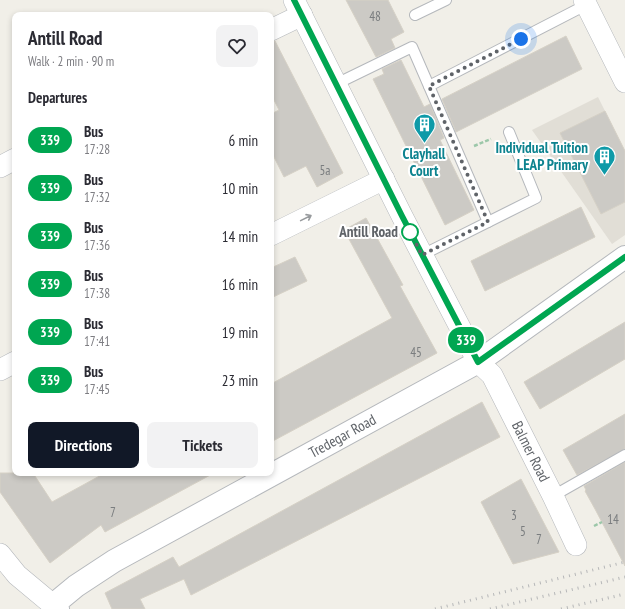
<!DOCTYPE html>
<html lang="en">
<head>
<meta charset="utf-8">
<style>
  body { margin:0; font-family:"PT Sans Narrow",sans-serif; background:#f2f2f3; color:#2b2b33; height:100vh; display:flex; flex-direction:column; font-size:15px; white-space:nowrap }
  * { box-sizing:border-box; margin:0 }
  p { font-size:13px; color:#7c7c81 }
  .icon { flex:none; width:22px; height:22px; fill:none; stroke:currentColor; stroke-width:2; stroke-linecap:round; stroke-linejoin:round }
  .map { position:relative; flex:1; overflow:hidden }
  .details { position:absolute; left:12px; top:12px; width:262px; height:464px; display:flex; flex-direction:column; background:#fff; border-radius:8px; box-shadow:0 2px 6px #0003 }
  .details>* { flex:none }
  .badge { padding:0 8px; border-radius:13px; font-size:14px; line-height:26px }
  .you { position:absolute; width:20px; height:20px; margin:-10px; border:3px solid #fff; border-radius:50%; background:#1a73e8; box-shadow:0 0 0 6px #1a73e833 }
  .map>.badge { position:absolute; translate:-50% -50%; box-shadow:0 0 0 2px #fff }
  h2 { padding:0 16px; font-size:15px; line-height:36px }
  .round { display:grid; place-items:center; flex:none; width:42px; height:42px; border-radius:8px; background:#f2f2f3 }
  .overview { display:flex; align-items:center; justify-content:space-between; height:68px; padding:0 16px }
  h1 { font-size:19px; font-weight:700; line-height:30px }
  .action { display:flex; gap:8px; margin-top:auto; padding:8px 16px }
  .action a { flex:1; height:46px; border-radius:8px; background:#111827; color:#fff; font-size:16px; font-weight:700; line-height:46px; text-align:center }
  .action a+a { background:#f2f2f3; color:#2b2b33 }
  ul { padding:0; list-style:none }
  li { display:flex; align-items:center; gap:12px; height:48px; padding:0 16px }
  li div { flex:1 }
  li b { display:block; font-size:15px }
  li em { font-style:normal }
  li .badge { min-width:44px; font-weight:700; text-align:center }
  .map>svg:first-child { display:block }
</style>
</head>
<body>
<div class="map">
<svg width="625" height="609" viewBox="0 0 625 609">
  <rect width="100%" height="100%" fill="#f1efe8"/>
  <!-- education -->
  <polygon fill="#e1ded6" points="598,97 625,151 625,235 612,244 532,130"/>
  <!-- building -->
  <g fill="#cccac5" stroke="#d6d1c6">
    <polygon points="346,0 388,0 404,32 391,39 395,48 376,57"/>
    <polygon points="566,36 582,69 456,132 442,99"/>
    <polygon points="275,41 343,173 317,187 306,166 284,177 271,151 271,114 279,110 271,94 271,42"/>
    <polygon points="401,60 424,107 430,104 444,138 440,140 474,210 445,225 373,79 384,74 382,69"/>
    <polygon points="605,111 625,151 625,202 601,214 560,133"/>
    <polygon points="581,207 595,237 485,291 471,261"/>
    <polygon points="366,218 403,285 400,286 437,353 271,442 271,384 392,318 344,230"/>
    <polygon points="295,257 307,281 271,298 271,268"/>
    <polygon points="625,322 625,359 540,409 524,382"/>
    <polygon points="482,402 500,437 191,595 184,579 140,599 145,609 112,609 105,593 173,557 179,567"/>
    <polygon points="625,414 625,449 577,475 563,450"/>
    <polygon points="625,462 625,566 595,509 585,491 586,490 584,486"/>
    <polygon points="0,473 33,473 52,502 105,473 214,473 105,532 101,525 50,563 0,492"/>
    <polygon points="521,479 559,552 513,564 481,502"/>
  </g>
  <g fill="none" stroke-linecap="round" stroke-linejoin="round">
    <defs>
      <g id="service">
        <polyline points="415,15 446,0"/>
        <polyline points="336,84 412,47 488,222"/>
        <polyline points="429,86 586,5"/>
        <polyline points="422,255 536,198 509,132"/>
        <polyline points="553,496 625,455"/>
      </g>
      <g id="minor">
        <path id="s1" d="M294 0 402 216 478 362 492 375 553 496 576 545"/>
        <polyline points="584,0 625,82"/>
        <polyline points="271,30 302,15"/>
        <polyline points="0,167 15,159"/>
        <polyline points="271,235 384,179"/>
        <polyline points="0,370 15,362"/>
        <polyline points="0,554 17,575 53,605"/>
      </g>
      <g id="tertiary">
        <path id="s2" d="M58 609 53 605 76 586 114 561 478 362 625 257"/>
      </g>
    </defs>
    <!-- service casing -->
    <use href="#service" stroke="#b5b8bc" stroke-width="12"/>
    <!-- minor casing -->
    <use href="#minor" stroke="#b5b8bc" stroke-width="22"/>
    <!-- tertiary casing -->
    <use href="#tertiary" stroke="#b5b8bc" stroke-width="24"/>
    <!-- path -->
    <g stroke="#9cc7a9" stroke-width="2.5" stroke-dasharray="4 2" stroke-linecap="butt">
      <polyline points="474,146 491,139"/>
      <polyline points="594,526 602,522"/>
    </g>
    <!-- service -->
    <use href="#service" stroke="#fff" stroke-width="10"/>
    <!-- minor -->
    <use href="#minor" stroke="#fff" stroke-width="21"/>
    <!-- tertiary -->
    <use href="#tertiary" stroke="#fff" stroke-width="22"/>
    <!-- rail -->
    <g stroke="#b6b7b8" stroke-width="3" stroke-dasharray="1 5" stroke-linecap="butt">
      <polyline points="435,609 625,562"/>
      <polyline points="490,609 625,577"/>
      <polyline points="561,609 625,594"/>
    </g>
  </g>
  <!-- one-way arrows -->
  <defs><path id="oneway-shaft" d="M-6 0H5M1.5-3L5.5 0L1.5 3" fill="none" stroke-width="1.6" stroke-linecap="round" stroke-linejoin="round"/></defs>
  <use stroke="#979a9d" href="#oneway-shaft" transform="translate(306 218) rotate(-26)"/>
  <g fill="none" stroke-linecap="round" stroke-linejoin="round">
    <defs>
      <polyline id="line" points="294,0 402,216 478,362 625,257"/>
    </defs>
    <!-- line casing -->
    <use href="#line" stroke="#fff" stroke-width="9"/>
    <!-- line -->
    <use href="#line" stroke="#00a651" stroke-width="6"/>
    <!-- walk -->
    <polyline stroke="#5f6368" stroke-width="4" stroke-dasharray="0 7.2" points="410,232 422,255 488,222 429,86 521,39"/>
  </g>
  <!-- icons -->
  <defs>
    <symbol id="building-pin" viewBox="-11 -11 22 30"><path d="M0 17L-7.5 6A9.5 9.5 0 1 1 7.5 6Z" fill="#0f9aa8" stroke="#fff"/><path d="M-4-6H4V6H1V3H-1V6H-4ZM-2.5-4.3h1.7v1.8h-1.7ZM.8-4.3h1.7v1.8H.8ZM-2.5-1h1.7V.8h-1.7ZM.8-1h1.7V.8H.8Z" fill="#fff"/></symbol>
  </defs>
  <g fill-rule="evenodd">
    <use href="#building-pin" x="412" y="112" width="25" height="34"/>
    <use href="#building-pin" x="592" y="144" width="25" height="34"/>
  </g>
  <!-- markers -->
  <circle fill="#fff" stroke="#00a651" stroke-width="2" cx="410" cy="232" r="8"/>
  <g text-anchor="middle" stroke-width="4" stroke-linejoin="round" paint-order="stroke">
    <!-- number labels -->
    <g font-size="13" fill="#7a7d7f">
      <text x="375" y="21">48</text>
      <text x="325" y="175">5a</text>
      <text x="416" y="357">45</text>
      <text x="113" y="517">7</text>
      <text x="514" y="520">3</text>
      <text x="613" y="524">14</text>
      <text x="523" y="536">5</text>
      <text x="539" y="544">7</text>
    </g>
    <!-- culture labels -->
    <g font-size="15" font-weight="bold" fill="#0d838f" stroke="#fff" text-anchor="end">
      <text x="588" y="153">Individual Tuition<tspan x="588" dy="17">LEAP Primary</tspan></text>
      <text x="424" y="159" text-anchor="middle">Clayhall<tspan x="424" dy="17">Court</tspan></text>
    </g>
    <!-- stop labels -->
    <g font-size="15" font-weight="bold" fill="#5f6368" stroke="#fff" text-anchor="end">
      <text x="398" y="237">Antill Road</text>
    </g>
    <!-- street labels -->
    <g font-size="15" fill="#5f6368" stroke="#fff">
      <text dy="5" stroke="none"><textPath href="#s2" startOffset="342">Tredegar Road</textPath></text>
      <text dy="5" stroke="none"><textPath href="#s1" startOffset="511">Balmer Road</textPath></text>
    </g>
  </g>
</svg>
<div class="you" style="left:521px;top:39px"></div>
<b class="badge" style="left:466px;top:340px;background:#00a651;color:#fff">339</b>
<section class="details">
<div class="overview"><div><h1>Antill Road</h1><p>Walk · 2 min · 90 m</p></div><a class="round"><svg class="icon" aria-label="heart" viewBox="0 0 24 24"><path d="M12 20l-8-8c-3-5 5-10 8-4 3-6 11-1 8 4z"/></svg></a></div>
<h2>Departures</h2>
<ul>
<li><span class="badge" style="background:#00a651;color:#fff">339</span><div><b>Bus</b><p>17:28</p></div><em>6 min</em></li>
<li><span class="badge" style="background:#00a651;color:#fff">339</span><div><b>Bus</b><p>17:32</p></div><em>10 min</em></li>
<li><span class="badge" style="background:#00a651;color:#fff">339</span><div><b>Bus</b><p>17:36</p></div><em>14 min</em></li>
<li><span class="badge" style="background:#00a651;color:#fff">339</span><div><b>Bus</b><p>17:38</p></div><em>16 min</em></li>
<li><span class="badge" style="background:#00a651;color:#fff">339</span><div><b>Bus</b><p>17:41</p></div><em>19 min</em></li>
<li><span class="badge" style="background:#00a651;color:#fff">339</span><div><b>Bus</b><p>17:45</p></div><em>23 min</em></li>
</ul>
<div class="action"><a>Directions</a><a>Tickets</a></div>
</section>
</div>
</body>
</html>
